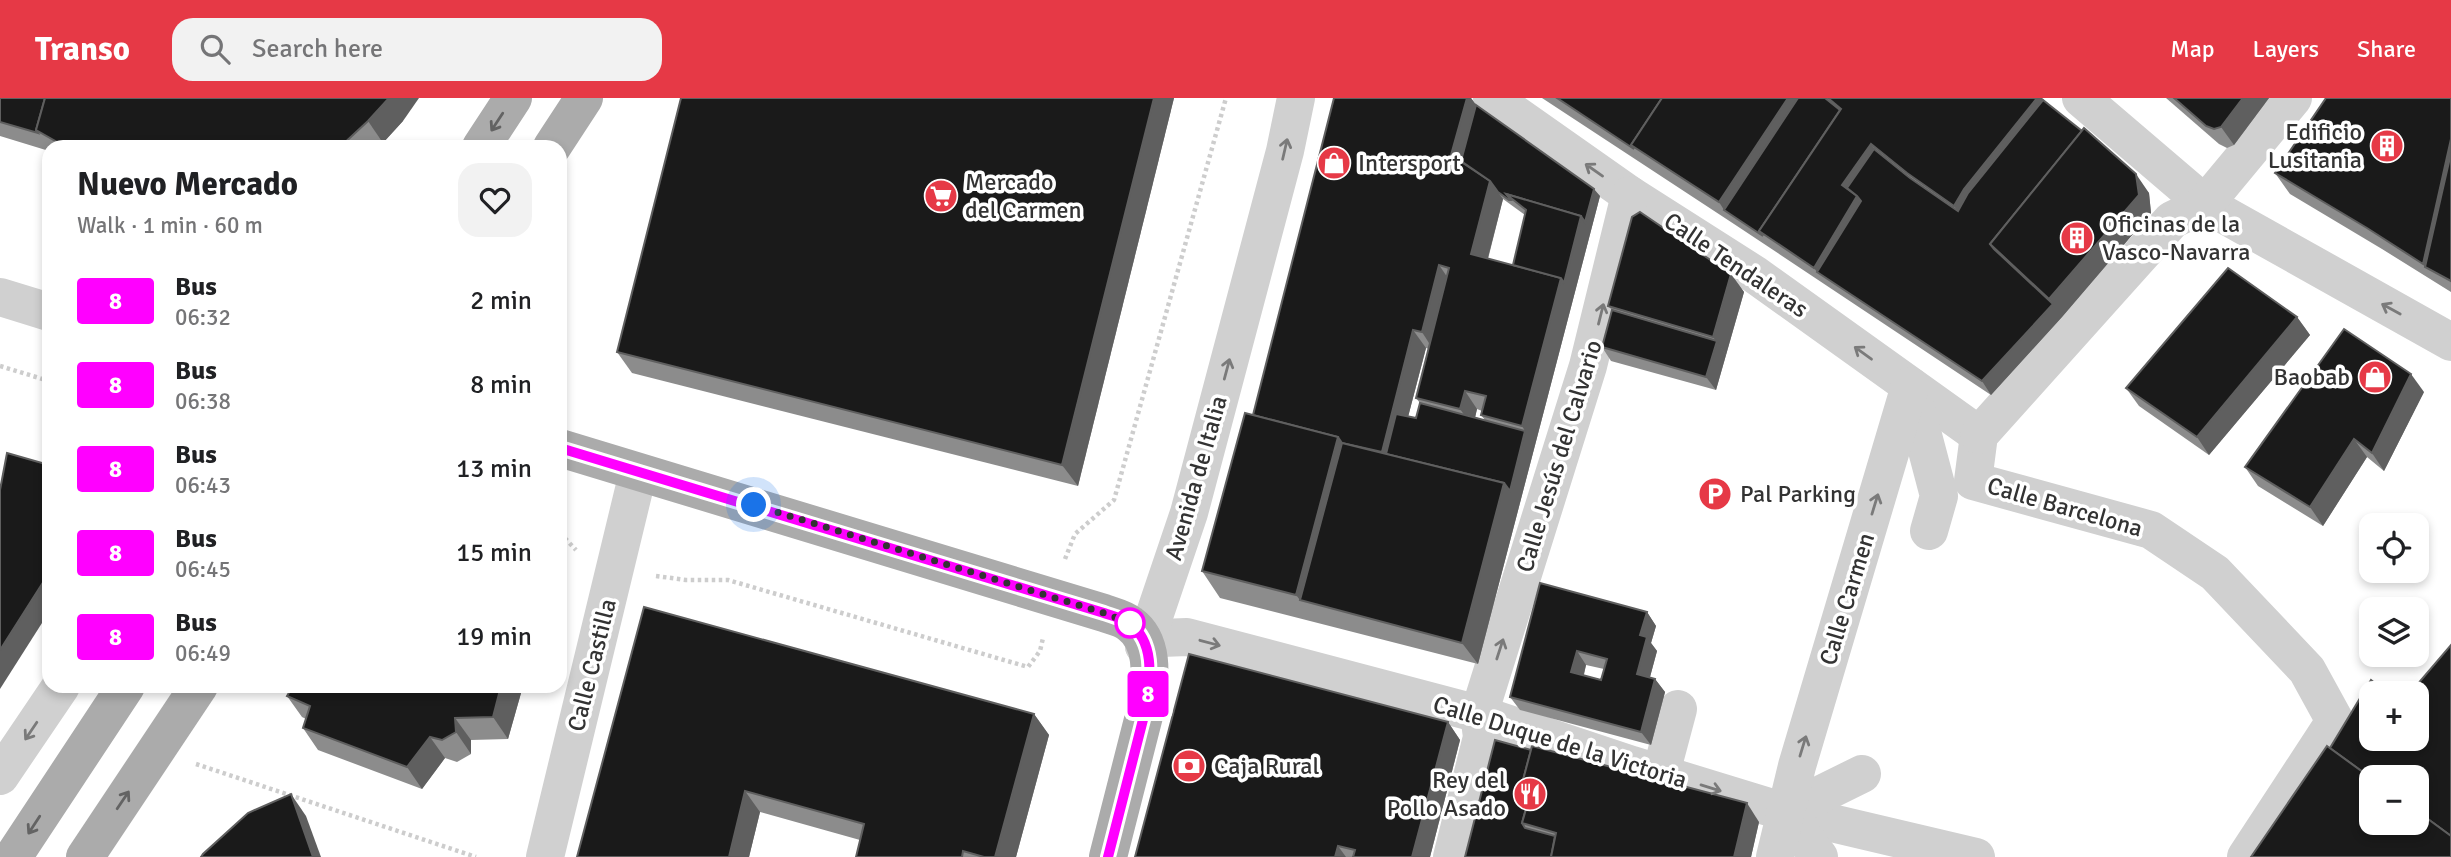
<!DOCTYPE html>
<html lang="en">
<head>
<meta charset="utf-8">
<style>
  body { margin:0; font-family:Signika,sans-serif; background:#f2f2f2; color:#202124; height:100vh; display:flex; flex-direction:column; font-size:26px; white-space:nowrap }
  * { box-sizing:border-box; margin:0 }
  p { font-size:23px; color:#757577 }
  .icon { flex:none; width:38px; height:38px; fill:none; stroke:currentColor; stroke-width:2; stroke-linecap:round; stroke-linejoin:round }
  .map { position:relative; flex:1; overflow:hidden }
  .side { position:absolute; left:42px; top:42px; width:525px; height:553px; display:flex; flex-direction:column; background:#fff; border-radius:21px; box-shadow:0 4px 10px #0003 }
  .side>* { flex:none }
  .badge { padding:0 14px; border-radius:5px; font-size:24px; line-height:46px }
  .tools { position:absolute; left:2359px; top:415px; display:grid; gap:14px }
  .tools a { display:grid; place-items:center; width:70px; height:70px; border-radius:14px; background:#fff; box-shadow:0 4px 10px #0003; font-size:35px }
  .you { position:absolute; width:35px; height:35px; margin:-18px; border:5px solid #fff; border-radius:50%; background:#1a73e8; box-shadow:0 0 0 10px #1a73e833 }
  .map>.badge { position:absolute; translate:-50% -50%; box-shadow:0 0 0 4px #fff }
  .round { display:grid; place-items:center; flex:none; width:74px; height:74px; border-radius:21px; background:#f2f2f2 }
  .overview { display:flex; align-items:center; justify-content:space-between; height:119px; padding:0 35px }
  h1 { font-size:33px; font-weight:700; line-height:52px }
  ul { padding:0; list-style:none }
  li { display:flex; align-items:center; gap:21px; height:84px; padding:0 35px }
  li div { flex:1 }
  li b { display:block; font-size:26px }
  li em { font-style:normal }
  li .badge { min-width:77px; font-weight:700; text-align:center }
  header { display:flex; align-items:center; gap:42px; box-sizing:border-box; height:98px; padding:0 35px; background:#e63946; color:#fff }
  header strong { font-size:33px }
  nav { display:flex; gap:38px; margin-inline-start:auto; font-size:24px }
  .search { width:490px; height:63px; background:#f2f2f2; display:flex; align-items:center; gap:18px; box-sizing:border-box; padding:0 24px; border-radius:21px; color:#757577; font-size:26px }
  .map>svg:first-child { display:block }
</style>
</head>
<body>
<header>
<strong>Transo</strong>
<div class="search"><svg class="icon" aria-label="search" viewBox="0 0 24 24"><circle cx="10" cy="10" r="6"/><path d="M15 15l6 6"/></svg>Search here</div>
<nav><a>Map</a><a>Layers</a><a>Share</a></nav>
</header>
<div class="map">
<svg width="2451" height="759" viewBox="0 0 2451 759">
  <rect width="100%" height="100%" fill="#fff"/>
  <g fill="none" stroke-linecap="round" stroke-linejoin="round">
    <!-- path -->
    <g stroke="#cdcdcd" stroke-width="4.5" stroke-dasharray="3.5 3.5" stroke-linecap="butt">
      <polyline points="0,268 49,283"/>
      <polyline points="560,435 576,452"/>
      <polyline points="1065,461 1075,436 1114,402 1226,0"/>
      <polyline points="656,478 686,482 728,482 1028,569 1040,553 1043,540"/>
      <polyline points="196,666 476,759"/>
    </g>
    <!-- minor -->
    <g stroke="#d0d0d0" stroke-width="38">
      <polyline points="1492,0 1630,97 1754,176 1979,337"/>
      <polyline points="2081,0 2205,106 2451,244"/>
      <polyline points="0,199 49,214"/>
      <polyline points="1910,288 1939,398 1929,433"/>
      <polyline points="1979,337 1973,383 2151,432 2215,475 2307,572 2335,623 2246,759"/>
      <polyline points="1979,337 2172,122 2205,106 2293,0"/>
      <polyline points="1144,548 1161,540 1187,539 1479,616 1632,667 1785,714 1976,759"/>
      <polyline points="1144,548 1189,415 1285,53 1296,0"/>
      <polyline points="1661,675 1678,611"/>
      <polyline points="0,678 61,588"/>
      <polyline points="1785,714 1862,676"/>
      <polyline points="1785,714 1819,759"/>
      <polyline points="545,759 638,375"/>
      <polyline points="1452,759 1482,639 1479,616 1588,268 1630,97"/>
      <polyline points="1775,759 1797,668 1910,288"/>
    </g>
    <!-- major -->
    <g stroke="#ababab" stroke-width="38">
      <polyline points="481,49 513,0"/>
      <polyline points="552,49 584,0"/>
      <path d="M560 350 1104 515C1112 518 1123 520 1130 526 1155 544 1150 580 1147 606L1108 759"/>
      <polyline points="13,759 126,588"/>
      <polyline points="85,759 199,588"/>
    </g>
  </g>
  <!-- wall -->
  <g fill="#8c8c8c" fill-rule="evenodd">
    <polygon points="0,0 403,23 379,49 49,49 49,53 0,38"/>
    <polygon points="681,0 1174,0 1078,388 632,275 617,254"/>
    <path d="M1334 0H1471L1476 7 1600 98 1478 566 1220 500 1202 473 1253 317ZM1503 101 1525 117 1513 167 1488 161ZM1426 250 1429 251 1416 300 1420 305 1416 320 1408 319ZM1477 311 1482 313 1481 317 1485 322 1475 319Z"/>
    <polygon points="1542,0 2042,0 2149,95 2151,115 2062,219 1991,297 1734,126"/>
    <polygon points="2166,0 2269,0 2234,47 2227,50 2219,46"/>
    <polygon points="2451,0 2451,194 2382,151 2290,96 2275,75"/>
    <polygon points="1731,176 1744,194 1716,292 1611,263 1602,249 1612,212 1608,208"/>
    <polygon points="2297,219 2310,237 2209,357 2139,308 2126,290"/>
    <polygon points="2424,294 2384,373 2367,359 2323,428 2258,388 2245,369"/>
    <path d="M1540 485 1647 514 1656 528 1651 545 1657 553 1650 579 1655 581 1665 594 1651 647 1520 612 1510 599ZM1586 567 1604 571 1601 582 1584 577Z"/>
    <polygon points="644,509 1034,616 1049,637 1016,759 856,759 860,742 760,714 749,759"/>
    <polygon points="523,588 508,641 471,642 471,656 457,664 445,660 422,691 318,652 303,630 306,621 302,619 287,598"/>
    <polygon points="1448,624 1460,642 1430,759 1135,759"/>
    <polygon points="1531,652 1759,724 1751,759 1465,759"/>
  </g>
  <!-- shaded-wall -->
  <g fill="#5f5f5f">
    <polygon points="389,0 419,0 403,23 383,45 368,23"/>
    <polygon points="1154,0 1174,0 1078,388 1062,367"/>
    <polygon points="1467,0 1471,0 1481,14 1465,72 1451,57"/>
    <polygon points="1788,0 1817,0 1724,112 1719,104"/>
    <polygon points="2037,0 2042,0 2053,15 1967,126 1954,108 1964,91"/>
    <polygon points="2243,0 2269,0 2234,47 2221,29"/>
    <polygon points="2451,41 2451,129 2425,169 2423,166"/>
    <polygon points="1871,46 1884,64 1870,117 1817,174 1814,170 1842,87"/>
    <polygon points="2136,76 2149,95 2151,115 2062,219 1991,297 1982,283 2053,206 2049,201"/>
    <polygon points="1490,83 1503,101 1484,175 1471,156"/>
    <polygon points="1594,91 1600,98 1478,566 1462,545 1504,385 1525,333 1522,328 1561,180 1581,118"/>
    <polygon points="1439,167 1452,186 1434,253 1422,234"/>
    <polygon points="1731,176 1744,194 1726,257 1713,239"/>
    <polygon points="2297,219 2310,237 2209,357 2197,339"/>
    <polygon points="1413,232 1426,250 1396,365 1381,358"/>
    <polygon points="1717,243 1726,257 1716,292 1706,279"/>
    <polygon points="2411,276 2424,294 2384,373 2372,355"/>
    <polygon points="1465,293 1477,311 1473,329 1460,311"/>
    <polygon points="1338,339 1357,366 1300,502 1296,497"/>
    <polygon points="2354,341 2367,359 2323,428 2310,409"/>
    <polygon points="49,475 49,514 0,591 0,552"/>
    <polygon points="1647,514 1656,528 1651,545 1657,553 1647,590 1637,576 1640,537"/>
    <polygon points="1577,553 1586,567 1581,587 1571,574"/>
    <polygon points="1655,581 1665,594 1651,647 1641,634"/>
    <polygon points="501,588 523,588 508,641 493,619"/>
    <polygon points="1034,616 1049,637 1016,759 995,759"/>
    <polygon points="455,620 471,642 471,656 456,634"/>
    <polygon points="1448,624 1460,642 1430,759 1412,759"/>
    <polygon points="430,639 445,660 422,691 407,669"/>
    <polygon points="745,693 760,714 749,759 729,759"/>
    <polygon points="291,696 306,718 321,759 313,759"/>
    <polygon points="1747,705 1759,724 1751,759 1734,759"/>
    <polygon points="1338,748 1346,759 1335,759"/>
  </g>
  <!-- building -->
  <g fill="#1a1a1a" stroke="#5f5f5f" stroke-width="2" fill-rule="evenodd">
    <polygon points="0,0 45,0 36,32 38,35 0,24"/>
    <polygon points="45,0 389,0 368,23 340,49 66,49 36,32"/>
    <polygon points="681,0 1154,0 1062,367 617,254"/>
    <polygon points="1334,0 1467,0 1451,57 1490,83 1471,156 1561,180 1522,328 1481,317 1486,298 1465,293 1460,311 1416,300 1449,170 1439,167 1422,234 1413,232 1382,354 1342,345 1338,339 1253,317"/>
    <polygon points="1557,0 1662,0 1631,47 1634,51"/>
    <polygon points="1662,0 1788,0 1719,104 1631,47"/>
    <polygon points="1798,0 1825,0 1840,12 1759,133 1763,138 1724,112"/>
    <polygon points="1828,0 2037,0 1964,91 1954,108 1907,75 1871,46 1842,87 1857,98 1814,170 1759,133 1841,11"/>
    <polygon points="2174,0 2243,0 2221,29 2214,31 2206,28"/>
    <polygon points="2326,0 2451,0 2451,41 2423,166 2367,130 2275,75"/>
    <polygon points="2043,2 2082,33 1990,146 1994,151 2053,206 1982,283 1817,174 1861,103 1857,98 1847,90 1874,51 1910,80 1958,113 1968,95"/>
    <polygon points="1476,7 1594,91 1585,124 1581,118 1506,96 1511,102 1509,102 1498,94 1490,83 1461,63"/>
    <polygon points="2084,30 2136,76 2139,97 2049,201 1990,146"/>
    <polygon points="2451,55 2451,183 2425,169"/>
    <polygon points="1506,96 1581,118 1564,185 1561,180 1513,167 1526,112"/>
    <polygon points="1640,114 1731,176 1713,239 1608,208 1632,119"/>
    <polygon points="2228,170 2297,219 2197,339 2126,290"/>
    <polygon points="1612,212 1717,243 1706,279 1602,249"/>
    <polygon points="2344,231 2411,276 2372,355 2354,341 2310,409 2245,369"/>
    <polygon points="1420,305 1525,333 1510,393 1504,385 1386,356 1396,316 1416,320"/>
    <polygon points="1245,315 1338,339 1296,497 1202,473"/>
    <polygon points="1342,345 1504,385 1462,545 1300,502"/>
    <polygon points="7,355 49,367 49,475 0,552 0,392"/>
    <path d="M1540 485 1647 514 1640 537 1647 539 1637 576 1655 581 1641 634 1510 599ZM1577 553 1607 561 1601 582 1571 574Z"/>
    <polygon points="644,509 1034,616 995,759 984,759 963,753 962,759 856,759 864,726 745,693 729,759 577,759"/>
    <polygon points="2451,547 2451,738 2417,713 2417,679 2371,679 2371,680 2330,650 2371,582 2387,595 2371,595 2371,640 2417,640 2417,595 2410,595"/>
    <polygon points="1189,556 1448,624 1412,759 1353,759 1355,752 1338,748 1335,759 1135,759"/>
    <polygon points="293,588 501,588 493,619 455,620 456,634 442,642 430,639 407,669 303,630 310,608 287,598"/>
    <polygon points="1495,642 1531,652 1518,701 1522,706 1527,707 1522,725 1525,730 1555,738 1551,759 1465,759"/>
    <polygon points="1532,648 1747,705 1734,759 1551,759 1556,735 1522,725 1528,704 1518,701"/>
    <polygon points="2327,648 2371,680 2371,724 2417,724 2417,713 2451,738 2451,759 2251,759"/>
    <polygon points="291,696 313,759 201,759 203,756 248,715"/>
  </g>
  <!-- one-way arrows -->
  <defs><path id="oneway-shaft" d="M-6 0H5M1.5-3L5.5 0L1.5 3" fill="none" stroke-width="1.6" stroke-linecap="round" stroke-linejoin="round" transform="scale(1.75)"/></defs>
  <g stroke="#636363">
    <use href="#oneway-shaft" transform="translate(497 24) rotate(123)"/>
    <use href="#oneway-shaft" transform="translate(123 702) rotate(-56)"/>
    <use href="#oneway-shaft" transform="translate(34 727) rotate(123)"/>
  </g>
  <g stroke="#7a7a7a">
    <use href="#oneway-shaft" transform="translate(1285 51) rotate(-77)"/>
    <use href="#oneway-shaft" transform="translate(1594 72) rotate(-145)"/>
    <use href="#oneway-shaft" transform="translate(2391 211) rotate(-151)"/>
    <use href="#oneway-shaft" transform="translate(1601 216) rotate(-76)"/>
    <use href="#oneway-shaft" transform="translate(1863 255) rotate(-144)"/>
    <use href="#oneway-shaft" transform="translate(1227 271) rotate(-75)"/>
    <use href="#oneway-shaft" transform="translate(1875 406) rotate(-73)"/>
    <use href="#oneway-shaft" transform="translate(1210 545) rotate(15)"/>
    <use href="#oneway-shaft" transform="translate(1500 551) rotate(-72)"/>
    <use href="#oneway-shaft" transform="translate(31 633) rotate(124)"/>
    <use href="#oneway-shaft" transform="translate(1803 648) rotate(-73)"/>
    <use href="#oneway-shaft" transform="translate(1711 690) rotate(17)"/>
  </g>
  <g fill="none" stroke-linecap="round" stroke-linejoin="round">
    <defs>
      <path id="line" d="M560 350 1104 515C1112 518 1123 520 1130 526 1155 544 1150 580 1147 606L1108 759"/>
    </defs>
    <!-- line casing -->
    <use href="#line" stroke="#fff" stroke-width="16"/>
    <!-- line -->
    <use href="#line" stroke="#f0f" stroke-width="10"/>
    <!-- walk -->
    <polyline stroke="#333" stroke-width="7" stroke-dasharray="0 12.6" points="754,407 1104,515 1130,525"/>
  </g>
  <!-- icons -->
  <defs>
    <symbol id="building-disc" viewBox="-11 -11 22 22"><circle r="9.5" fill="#e63946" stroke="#fff"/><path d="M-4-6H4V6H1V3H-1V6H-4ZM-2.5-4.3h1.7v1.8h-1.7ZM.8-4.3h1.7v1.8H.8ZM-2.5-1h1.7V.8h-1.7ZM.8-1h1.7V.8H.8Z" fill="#fff"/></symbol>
    <symbol id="shop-disc" viewBox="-11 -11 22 22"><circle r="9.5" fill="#e63946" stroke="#fff"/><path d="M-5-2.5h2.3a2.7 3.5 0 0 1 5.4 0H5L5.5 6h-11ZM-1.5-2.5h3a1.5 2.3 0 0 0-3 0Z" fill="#fff"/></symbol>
    <symbol id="supermarket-disc" viewBox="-11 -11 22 22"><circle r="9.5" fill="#e63946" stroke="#fff"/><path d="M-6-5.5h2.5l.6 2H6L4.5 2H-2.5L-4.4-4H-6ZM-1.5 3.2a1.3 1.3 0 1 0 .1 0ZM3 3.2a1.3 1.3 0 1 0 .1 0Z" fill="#fff"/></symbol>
    <symbol id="parking-disc" viewBox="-11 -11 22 22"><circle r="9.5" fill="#e63946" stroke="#fff"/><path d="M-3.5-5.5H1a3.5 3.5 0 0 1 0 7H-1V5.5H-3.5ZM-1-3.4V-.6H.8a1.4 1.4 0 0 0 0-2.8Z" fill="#fff"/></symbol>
    <symbol id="bank-disc" viewBox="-11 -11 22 22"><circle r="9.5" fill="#e63946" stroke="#fff"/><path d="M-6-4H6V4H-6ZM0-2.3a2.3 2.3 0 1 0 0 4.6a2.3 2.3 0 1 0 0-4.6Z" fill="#fff"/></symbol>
    <symbol id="restaurant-disc" viewBox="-11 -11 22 22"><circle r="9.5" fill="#e63946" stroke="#fff"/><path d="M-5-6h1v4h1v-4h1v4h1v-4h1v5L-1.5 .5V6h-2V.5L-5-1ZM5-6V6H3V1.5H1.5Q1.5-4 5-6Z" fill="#fff"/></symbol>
  </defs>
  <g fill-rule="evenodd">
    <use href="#building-disc" x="2368" y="29" width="38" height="38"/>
    <use href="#shop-disc" x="1315" y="46" width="38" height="38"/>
    <use href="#supermarket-disc" x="922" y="79" width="38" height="38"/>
    <use href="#building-disc" x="2058" y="121" width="38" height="38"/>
    <use href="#shop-disc" x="2356" y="260" width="38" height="38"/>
    <use href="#parking-disc" x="1696" y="377" width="38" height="38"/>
    <use href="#bank-disc" x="1170" y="649" width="38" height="38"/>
    <use href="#restaurant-disc" x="1511" y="677" width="38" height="38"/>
  </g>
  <!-- markers -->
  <circle fill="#fff" stroke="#f0f" stroke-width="3.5" cx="1130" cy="525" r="14"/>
  <g text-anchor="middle" stroke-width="7" stroke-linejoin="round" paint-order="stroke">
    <!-- poi labels -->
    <g font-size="24" fill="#333" stroke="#fff" text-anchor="start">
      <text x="2362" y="42" text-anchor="end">Edificio<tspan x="2362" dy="28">Lusitania</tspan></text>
      <text x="1358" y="73">Intersport</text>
      <text x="965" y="92">Mercado<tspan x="965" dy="28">del Carmen</tspan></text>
      <text x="2102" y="134">Oficinas de la<tspan x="2102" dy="28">Vasco-Navarra</tspan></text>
      <text x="2350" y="287" text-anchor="end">Baobab</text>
      <text x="1740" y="404">Pal Parking</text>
      <text x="1214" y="676">Caja Rural</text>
      <text x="1506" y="690" text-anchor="end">Rey del<tspan x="1506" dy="28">Pollo Asado</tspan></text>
    </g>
    <!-- street labels -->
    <g font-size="24" fill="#333" stroke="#fff">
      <text transform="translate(1736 167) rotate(34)" y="8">Calle Tendaleras</text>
      <text transform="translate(1559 358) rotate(-73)" y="8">Calle Jesús del Calvario</text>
      <text transform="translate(1196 380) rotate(-74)" y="8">Avenida de Italia</text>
      <text transform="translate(2065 409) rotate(16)" y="8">Calle Barcelona</text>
      <text transform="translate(1847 501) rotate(-73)" y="8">Calle Carmen</text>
      <text transform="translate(592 567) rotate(-76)" y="8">Calle Castilla</text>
      <text transform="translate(1560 644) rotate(17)" y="8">Calle Duque de la Victoria</text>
    </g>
  </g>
</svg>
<div class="tools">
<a><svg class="icon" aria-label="locate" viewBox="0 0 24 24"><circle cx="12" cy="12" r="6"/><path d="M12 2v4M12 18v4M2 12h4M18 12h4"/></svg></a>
<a><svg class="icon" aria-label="layers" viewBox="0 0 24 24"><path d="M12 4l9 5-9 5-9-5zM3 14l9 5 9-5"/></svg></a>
<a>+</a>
<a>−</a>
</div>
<div class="you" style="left:754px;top:407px"></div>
<b class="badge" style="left:1148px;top:596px;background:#f0f;color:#fff">8</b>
<section class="side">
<div class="overview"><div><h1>Nuevo Mercado</h1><p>Walk · 1 min · 60 m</p></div><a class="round"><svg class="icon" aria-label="heart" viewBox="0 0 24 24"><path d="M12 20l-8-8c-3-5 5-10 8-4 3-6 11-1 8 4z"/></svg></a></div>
<ul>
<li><span class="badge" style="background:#f0f;color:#fff">8</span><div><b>Bus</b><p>06:32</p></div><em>2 min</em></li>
<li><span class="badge" style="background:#f0f;color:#fff">8</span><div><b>Bus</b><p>06:38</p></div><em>8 min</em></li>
<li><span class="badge" style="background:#f0f;color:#fff">8</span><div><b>Bus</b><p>06:43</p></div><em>13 min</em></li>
<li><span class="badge" style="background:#f0f;color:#fff">8</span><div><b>Bus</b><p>06:45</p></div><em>15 min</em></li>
<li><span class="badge" style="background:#f0f;color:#fff">8</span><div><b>Bus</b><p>06:49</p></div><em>19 min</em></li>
</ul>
</section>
</div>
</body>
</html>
